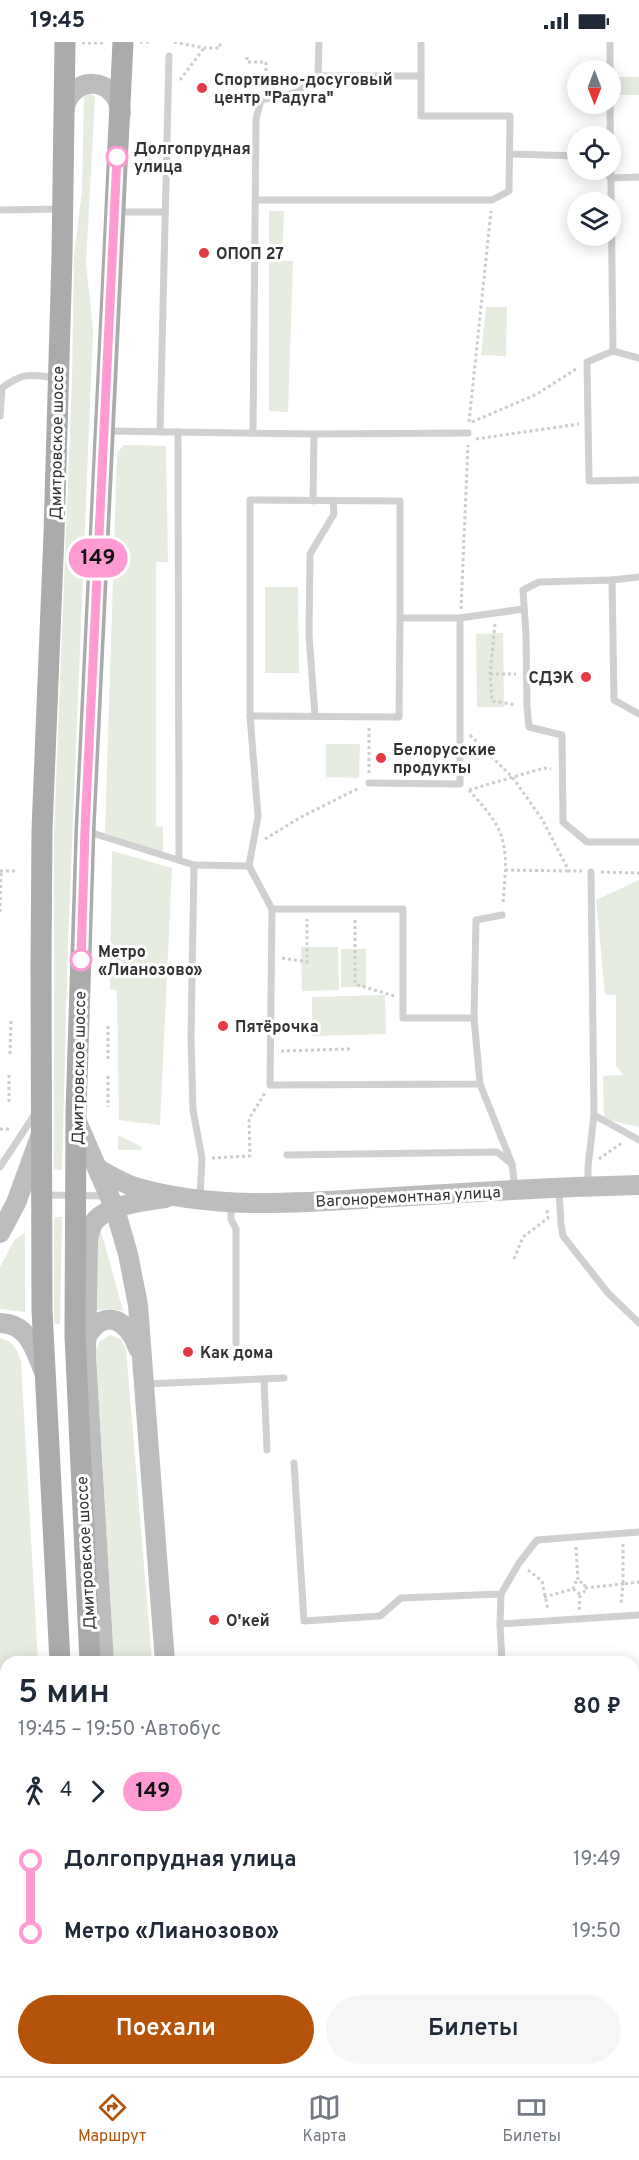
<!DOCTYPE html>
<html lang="ru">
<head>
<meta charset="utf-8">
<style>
  body { margin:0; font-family:Overpass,sans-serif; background:#f6f6f7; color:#1f2937; height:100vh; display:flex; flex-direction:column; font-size:22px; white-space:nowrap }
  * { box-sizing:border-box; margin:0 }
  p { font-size:20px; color:#747a83 }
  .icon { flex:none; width:33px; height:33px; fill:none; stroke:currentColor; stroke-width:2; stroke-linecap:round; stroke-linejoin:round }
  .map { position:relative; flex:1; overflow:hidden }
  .drawer { position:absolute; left:0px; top:1614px; width:639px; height:420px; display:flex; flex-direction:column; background:#fff; border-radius:18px 18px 0 0; box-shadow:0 3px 15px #0003 }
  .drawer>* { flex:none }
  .badge { padding:0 12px; border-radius:20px; font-size:21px; line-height:39px }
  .needle { width:39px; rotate:180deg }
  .buttons { position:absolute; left:567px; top:18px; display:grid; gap:12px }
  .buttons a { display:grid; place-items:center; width:54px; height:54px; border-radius:50%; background:#fff; box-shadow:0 3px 15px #0003; font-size:30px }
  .map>.badge { position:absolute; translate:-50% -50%; box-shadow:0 0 0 3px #fff }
  .legs { display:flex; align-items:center; gap:9px; height:66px; padding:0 18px; font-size:20px }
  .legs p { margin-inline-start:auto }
  .summary { display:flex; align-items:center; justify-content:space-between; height:102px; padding:0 18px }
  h1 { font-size:33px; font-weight:600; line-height:45px }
  .action { display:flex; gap:12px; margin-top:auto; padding:12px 18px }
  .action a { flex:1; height:69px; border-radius:36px; background:#b45309; color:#fff; font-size:24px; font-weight:600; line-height:69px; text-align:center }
  .action a+a { background:#f6f6f7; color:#1f2937 }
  ul { padding:0 18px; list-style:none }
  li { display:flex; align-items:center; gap:21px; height:72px; font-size:22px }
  li i { display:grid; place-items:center; width:9px; height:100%; margin:0 8px; background:currentColor }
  li i::after { content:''; width:15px; height:15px; margin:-8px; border:4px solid; border-radius:50%; background:#fff }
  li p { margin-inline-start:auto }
  li:first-child i { background:linear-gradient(#0000 50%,currentColor 0) }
  li:last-child i { background:linear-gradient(currentColor 50%,#0000 0) }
  .status { display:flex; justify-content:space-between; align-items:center; height:42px; padding:0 30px; background:#fff; direction:ltr }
  .status svg { height:16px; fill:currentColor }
  .menu { display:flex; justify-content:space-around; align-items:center; height:84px; border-top:2px solid #e0e1e3; background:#fff; font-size:16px; color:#747a83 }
  .menu a { display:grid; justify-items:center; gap:3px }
  .menu .selected { color:#b45309 }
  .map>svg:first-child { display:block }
</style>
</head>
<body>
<div class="status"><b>19:45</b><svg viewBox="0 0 49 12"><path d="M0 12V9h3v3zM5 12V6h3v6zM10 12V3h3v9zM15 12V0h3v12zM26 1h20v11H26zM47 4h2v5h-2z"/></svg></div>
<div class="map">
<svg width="639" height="2034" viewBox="0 0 639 2034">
  <rect width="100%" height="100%" fill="#fff"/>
  <!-- green -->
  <g fill="#e6ecdf">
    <rect x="617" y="35" width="22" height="18"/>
    <polygon points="84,51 89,51 95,55 86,221 93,289 68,901 62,1128 54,1127 54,791 72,339 74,214 82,149"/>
    <polygon points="269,169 284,169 282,219 293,219 288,370 269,369"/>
    <polygon points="486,265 507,265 506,314 481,313"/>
    <polygon points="124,403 166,404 168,520 156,520 156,784 163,785 163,810 105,791 117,411"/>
    <polygon points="265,545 298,545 299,631 265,631"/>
    <polygon points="503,591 504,665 477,665 476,592"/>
    <polygon points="326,702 360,702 359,736 326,735"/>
    <polygon points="112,809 172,826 160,1083 119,1078 117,949 110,947"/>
    <polygon points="639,838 639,1085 604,1077 603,1034 624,1033 616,1024 616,953 605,952 596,858"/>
    <polygon points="301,905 338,905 339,948 302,949"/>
    <rect x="341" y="907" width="25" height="38"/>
    <polygon points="385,953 386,992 312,994 312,955"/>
    <polygon points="118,1093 142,1105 141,1108 118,1108"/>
    <polygon points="54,1175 62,1175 60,1283 54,1281"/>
    <path d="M96 1186 101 1189 123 1269C111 1266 103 1266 92 1271Z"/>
    <polygon points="25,1191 25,1270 0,1267 0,1225 15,1197"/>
    <polygon points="110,1293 121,1297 126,1307 152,1620 114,1620 96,1309 100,1299"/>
    <path d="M0 1296C13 1299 18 1308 21 1320L38 1620H6V1656L0 1643Z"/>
    <polygon points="0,1700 6,1706 6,1729 0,1724"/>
    <polygon points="0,1824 6,1828 6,1863 0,1859"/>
    <polygon points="6,2020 6,2028 17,2028 31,2034 0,2034 0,2021"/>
    <polygon points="228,2028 262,2028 268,2034 234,2034"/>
  </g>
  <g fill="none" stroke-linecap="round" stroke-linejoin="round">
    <!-- path -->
    <g stroke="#cdcdcd" stroke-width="3" stroke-dasharray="3 3" stroke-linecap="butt">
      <polyline points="140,0 151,0"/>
      <polyline points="174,0 204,6 220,6 220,0"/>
      <polyline points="82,1 106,1"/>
      <polyline points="247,15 247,20 266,20 266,48"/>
      <polyline points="180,38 204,6"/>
      <polyline points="469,380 491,169"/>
      <polyline points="472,380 537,352 576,327"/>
      <polyline points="476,397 579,382"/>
      <polyline points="461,567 468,403"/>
      <polyline points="495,582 490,632 492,659 516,663"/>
      <polyline points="490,632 516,632"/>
      <polyline points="369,686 369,731"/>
      <polyline points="470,693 513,736 542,777 569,829 582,829"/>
      <path d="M469 748C482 763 499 780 503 800 508 820 504 842 503 862"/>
      <polyline points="469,748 544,726 551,727"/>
      <polyline points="265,797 301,775 359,746"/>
      <polyline points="505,828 569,829"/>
      <polyline points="0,829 16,829"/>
      <polyline points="601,830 639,831"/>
      <polyline points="0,870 1,829"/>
      <polyline points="355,878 355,942 394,954"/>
      <polyline points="282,916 307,920 307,877"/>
      <polyline points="108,984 108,1018"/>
      <polyline points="281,1009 350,1007"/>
      <polyline points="10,1012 11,979"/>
      <polyline points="108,1034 108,1065"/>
      <polyline points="9,1060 9,1032"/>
      <polyline points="0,1087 10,1087"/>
      <polyline points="212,1116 250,1114 249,1077 265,1051"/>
      <polyline points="599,1117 623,1100"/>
      <polyline points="514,1217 523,1195 548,1176 547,1168"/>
      <polyline points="623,1502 623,1542 639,1540"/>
      <polyline points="576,1505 578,1539"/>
      <polyline points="528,1528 542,1539 548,1568"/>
      <polyline points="585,1546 623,1542 621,1562"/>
      <polyline points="544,1555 573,1547 580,1552 584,1550 585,1542 578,1539 575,1541 573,1547"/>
      <polyline points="579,1568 580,1552"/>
      <polyline points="0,1747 6,1747"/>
      <polyline points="365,2028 370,2034"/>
    </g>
    <!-- lane -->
    <g stroke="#d0d0d0" stroke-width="7">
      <polyline points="319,0 318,34 421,34"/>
      <polyline points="610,0 610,28"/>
      <polyline points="610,62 613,309"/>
      <polyline points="510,112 578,114"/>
      <polyline points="604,128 611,136 639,135"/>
      <polyline points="257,158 492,158 509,149 510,74 421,74 421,0"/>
      <polyline points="0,168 60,167"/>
      <polyline points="116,170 165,170"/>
      <polyline points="639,316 613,309 587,320 589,439 639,438"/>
      <path d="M0 374 2 346C24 329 31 333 57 336"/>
      <polyline points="108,389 314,392 313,459"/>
      <polyline points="160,390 169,14"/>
      <polyline points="178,390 179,818"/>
      <polyline points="253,391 256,77 261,58 298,50 318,34"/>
      <polyline points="314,392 468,391"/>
      <polyline points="612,538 639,535"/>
      <polyline points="400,576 400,459 250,458 250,674 399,675 400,576 460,576 523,567"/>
      <polyline points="639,672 614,658 612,538 539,540 523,548 526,592 527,665 529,685 562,693 563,780 587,800 639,800"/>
      <polyline points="315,674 309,593 310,512 334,472 333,459"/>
      <polyline points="369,741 460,742 460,576"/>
      <polyline points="86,789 194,823 191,995 193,1068 202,1116 200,1155"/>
      <polyline points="194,823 249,824 272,867 270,1043 480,1042 474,976 476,878 502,873"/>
      <polyline points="249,824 258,774 250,674"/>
      <polyline points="272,867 403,867 403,976 474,976"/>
      <polyline points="480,1042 512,1122 515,1147"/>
      <polyline points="594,1073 639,1098"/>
      <polyline points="287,1113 497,1110 512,1122"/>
      <polyline points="0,1125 35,1072"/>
      <polyline points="588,1142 588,1125 594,1073 591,830"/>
      <polyline points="559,1148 561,1182 563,1194 608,1251 639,1281"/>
      <polyline points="44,1153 108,1154"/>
      <polyline points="231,1163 231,1177 236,1187 236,1301"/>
      <polyline points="264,1338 267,1408"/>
      <polyline points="146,1342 284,1336"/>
      <polyline points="294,1421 304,1579 380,1574 401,1556 501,1552 519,1521 537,1498 639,1490"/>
      <polyline points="501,1552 500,1582 639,1573"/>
      <polyline points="500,1582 502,1620"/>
      <polyline points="633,2016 639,2016"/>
      <polyline points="412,2028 414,2034"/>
      <polyline points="542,2028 543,2034"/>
    </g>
    <!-- secondary -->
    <g stroke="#bdbdbd" stroke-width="20">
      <path d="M64 69C70 32 116 33 121 71"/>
      <polyline points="77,1080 115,1167 128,1212 138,1263 165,1620"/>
      <path d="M98 1127C110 1133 122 1141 135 1145 224 1171 320 1159 411 1154 487 1149 563 1145 639 1143"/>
      <polyline points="0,1191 16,1161 40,1095"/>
      <path d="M0 1281C28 1282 34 1305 43 1328"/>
      <path d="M87 1294C105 1264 129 1279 138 1306"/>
      <path d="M104 1620 86 1313 88 1198C89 1192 90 1186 94 1180 107 1163 145 1159 165 1156"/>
      <polyline points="0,1671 6,1681"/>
      <polyline points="0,1898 6,1902"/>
      <polyline points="0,1964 6,1968"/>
      <polyline points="0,2011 6,2010"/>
      <polyline points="96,2028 105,2034"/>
      <polyline points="129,2028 129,2034"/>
      <polyline points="183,2028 190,2034"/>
    </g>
    <!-- primary -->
    <g stroke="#ababab" stroke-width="21">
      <polyline points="60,1620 42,1268 41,923 42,788 54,492 62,214 65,0"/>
      <polyline points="90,1620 75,1294 76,1070 85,788 123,0"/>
      <polyline points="87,2028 87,2034"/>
      <polyline points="115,2028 116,2034"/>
    </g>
    <!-- rail -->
    <g stroke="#888" stroke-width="4.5" stroke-dasharray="6 4.5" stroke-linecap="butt">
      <polyline points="0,1729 6,1734"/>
      <polyline points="0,1797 6,1801"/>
      <polyline points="0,1809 6,1813"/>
      <polyline points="278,2028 285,2034"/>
      <polyline points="297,2028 303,2034"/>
    </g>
  </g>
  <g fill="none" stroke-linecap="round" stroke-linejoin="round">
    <defs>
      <polyline id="line-1" points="81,918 85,788 117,115"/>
    </defs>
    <!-- line-1 casing -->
    <use href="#line-1" stroke="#fff" stroke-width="14"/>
    <!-- line-1 -->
    <use href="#line-1" stroke="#ff9ad2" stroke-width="9"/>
  </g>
  <!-- markers -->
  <g fill="#e63946" stroke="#fff" stroke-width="2">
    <circle cx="202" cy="46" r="6"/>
    <circle cx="204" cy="211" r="6"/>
    <circle cx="586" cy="635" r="6"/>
    <circle cx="381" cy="716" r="6"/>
    <circle cx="223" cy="984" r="6"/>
    <circle cx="188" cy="1310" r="6"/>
    <circle cx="214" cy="1578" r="6"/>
  </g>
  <g fill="#fff" stroke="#ff9ad2" stroke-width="3">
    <circle cx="117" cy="115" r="10"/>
    <circle cx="81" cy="918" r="10"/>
  </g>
  <g text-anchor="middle" stroke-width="6" stroke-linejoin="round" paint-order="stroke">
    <!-- poi labels -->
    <g font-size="16" font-weight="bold" fill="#333" stroke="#fff" text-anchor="start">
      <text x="214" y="43">Спортивно-досуговый<tspan x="214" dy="18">центр "Радуга"</tspan></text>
      <text x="216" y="217">ОПОП 27</text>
      <text x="574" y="641" text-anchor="end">СДЭК</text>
      <text x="393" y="713">Белорусские<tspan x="393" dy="18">продукты</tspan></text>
      <text x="235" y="990">Пятёрочка</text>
      <text x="200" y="1316">Как дома</text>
      <text x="226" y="1584">О'кей</text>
    </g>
    <!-- stop labels -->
    <g font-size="16" font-weight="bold" fill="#333" stroke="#fff" text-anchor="start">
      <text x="134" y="112">Долгопрудная<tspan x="134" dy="18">улица</tspan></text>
      <text x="98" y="915">Метро<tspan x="98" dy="18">«Лианозово»</tspan></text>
    </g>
    <!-- street labels -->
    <g font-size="16" fill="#333" stroke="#fff">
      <text transform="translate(56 401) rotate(-89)" y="6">Дмитровское шоссе</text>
      <text transform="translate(78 1026) rotate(-89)" y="6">Дмитровское шоссе</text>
      <text transform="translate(408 1154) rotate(-3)" y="6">Вагоноремонтная улица</text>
      <text transform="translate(85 1511) rotate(-93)" y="6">Дмитровское шоссе</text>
    </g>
  </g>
</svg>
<div class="buttons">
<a><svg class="needle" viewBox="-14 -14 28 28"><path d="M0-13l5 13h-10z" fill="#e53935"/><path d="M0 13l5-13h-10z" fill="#747a83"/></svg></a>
<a><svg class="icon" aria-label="locate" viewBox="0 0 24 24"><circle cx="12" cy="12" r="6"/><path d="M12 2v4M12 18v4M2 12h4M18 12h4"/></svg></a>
<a><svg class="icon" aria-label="layers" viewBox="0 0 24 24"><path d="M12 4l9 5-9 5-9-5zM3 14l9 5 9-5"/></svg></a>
</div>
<b class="badge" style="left:98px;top:516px;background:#ff9ad2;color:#111">149</b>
<section class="drawer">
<div class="summary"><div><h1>5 мин</h1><p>19:45 – 19:50 · Автобус</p></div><b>80 ₽</b></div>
<div class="legs"><svg class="icon" aria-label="walk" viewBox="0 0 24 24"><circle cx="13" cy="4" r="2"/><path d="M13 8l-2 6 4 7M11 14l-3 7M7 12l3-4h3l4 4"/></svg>4<svg class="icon" aria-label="forward" viewBox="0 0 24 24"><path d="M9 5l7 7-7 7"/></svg><b class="badge" style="background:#ff9ad2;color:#111">149</b></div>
<ul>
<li><i style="color:#ff9ad2"></i><b>Долгопрудная улица</b><p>19:49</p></li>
<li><i style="color:#ff9ad2"></i><b>Метро «Лианозово»</b><p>19:50</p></li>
</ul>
<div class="action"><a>Поехали</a><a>Билеты</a></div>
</section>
</div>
<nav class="menu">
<a class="selected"><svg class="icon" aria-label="directions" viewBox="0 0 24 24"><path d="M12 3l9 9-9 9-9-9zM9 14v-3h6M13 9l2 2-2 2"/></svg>Маршрут</a>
<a><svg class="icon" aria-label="map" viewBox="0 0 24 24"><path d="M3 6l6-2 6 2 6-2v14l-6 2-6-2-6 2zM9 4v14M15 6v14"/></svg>Карта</a>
<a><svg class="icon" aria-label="tickets" viewBox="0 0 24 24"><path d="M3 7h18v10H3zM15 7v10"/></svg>Билеты</a>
</nav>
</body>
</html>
